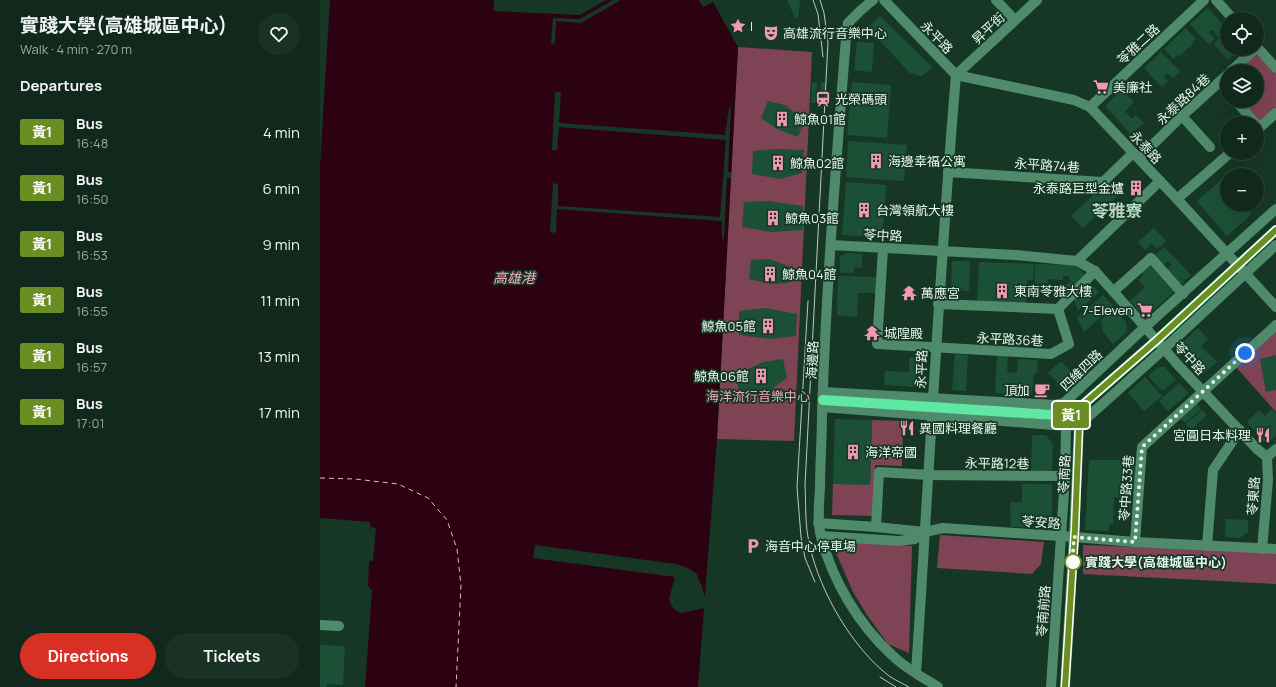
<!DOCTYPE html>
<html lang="en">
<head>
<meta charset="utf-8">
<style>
  body { margin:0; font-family:Manrope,"Noto Sans TC",sans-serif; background:#1a3125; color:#f1f3f6; height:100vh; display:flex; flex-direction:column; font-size:15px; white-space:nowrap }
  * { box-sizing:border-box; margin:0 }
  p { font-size:13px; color:#9ca6a3 }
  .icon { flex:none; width:22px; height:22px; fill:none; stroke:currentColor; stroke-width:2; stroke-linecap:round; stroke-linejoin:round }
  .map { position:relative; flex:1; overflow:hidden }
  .panel { display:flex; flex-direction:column; background:#11291c; width:320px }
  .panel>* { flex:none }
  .badge { padding:0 8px; border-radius:3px; font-size:14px; line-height:26px }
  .controls { position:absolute; left:900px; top:12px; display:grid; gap:8px }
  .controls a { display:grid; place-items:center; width:44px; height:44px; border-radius:50%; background:#11291c; box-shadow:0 4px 16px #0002,0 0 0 1px #30453b; font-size:20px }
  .you { position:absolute; width:20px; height:20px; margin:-10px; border:3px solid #fff; border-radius:50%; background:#1a73e8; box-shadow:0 0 0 6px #1a73e833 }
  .map>.badge { position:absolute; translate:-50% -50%; box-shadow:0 0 0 2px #fff }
  h2 { padding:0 20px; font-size:15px; line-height:36px }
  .round { display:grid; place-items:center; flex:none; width:42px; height:42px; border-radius:21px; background:#1a3125 }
  .head { display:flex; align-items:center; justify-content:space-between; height:68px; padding:0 20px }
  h1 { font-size:19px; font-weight:700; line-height:30px }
  .cta { display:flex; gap:8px; margin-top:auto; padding:8px 20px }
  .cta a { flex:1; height:46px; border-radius:24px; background:#d93025; color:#fff; font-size:16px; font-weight:700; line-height:46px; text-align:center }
  .cta a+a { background:#1a3125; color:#f1f3f6 }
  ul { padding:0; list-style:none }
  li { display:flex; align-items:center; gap:12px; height:56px; padding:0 20px }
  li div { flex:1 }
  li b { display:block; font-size:15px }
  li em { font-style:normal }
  li .badge { min-width:44px; font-weight:700; text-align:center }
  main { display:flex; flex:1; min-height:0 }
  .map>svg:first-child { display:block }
</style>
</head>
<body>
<main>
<section class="panel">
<div class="head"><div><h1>實踐大學(高雄城區中心)</h1><p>Walk · 4 min · 270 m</p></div><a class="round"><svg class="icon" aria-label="heart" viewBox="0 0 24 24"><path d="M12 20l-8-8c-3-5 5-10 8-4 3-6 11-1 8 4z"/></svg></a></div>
<h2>Departures</h2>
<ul>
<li><span class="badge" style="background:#6b8e23;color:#fff">黃1</span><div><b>Bus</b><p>16:48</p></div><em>4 min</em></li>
<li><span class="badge" style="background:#6b8e23;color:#fff">黃1</span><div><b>Bus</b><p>16:50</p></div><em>6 min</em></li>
<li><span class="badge" style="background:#6b8e23;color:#fff">黃1</span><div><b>Bus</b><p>16:53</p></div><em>9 min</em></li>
<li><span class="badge" style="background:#6b8e23;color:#fff">黃1</span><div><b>Bus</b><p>16:55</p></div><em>11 min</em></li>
<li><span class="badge" style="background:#6b8e23;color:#fff">黃1</span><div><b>Bus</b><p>16:57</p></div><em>13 min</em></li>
<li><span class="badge" style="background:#6b8e23;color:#fff">黃1</span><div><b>Bus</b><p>17:01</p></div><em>17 min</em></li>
</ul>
<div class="cta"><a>Directions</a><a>Tickets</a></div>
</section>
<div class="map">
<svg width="956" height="687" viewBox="0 0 956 687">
  <rect width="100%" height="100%" fill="#173726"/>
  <!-- green -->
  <g fill="#7e4354">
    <polygon points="418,47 492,52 474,441 397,439"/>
    <polygon points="937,52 956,73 956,109 940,124 920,101 937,101 937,71 916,71"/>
    <polygon points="956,331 956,412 916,367"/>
    <polygon points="552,420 583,421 582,466 555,465 554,516 512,515 513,484 550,484"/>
    <polygon points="620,535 724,542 721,564 712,574 617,568"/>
    <polygon points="511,541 592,546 589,653 568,644 547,615 533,592"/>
    <polygon points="763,545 956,552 956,584 763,574"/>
  </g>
  <!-- water -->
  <polygon fill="#2c0212" points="10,0 174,0 174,11 260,15 286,0 379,0 383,7 393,2 418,47 397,439 378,687 45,687 52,591 48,586 49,561 53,561 56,528 50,527 50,522 0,518 0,165"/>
  <!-- pier -->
  <g fill="#173726">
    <polygon points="293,0 301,0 261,23 236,21 235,44 231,43 233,18 260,19"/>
    <polygon points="235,92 241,92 239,123 405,135 409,108 411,108 408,171 411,173 411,178 407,178 404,239 402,239 402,221 237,209 236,233 230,232 233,183 238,184 238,206 400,217 406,140 239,127 237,150 232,150"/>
    <polygon points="215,545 356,564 366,567 376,573 381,584 385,597 385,608 361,613 356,611 351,605 349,599 355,577 213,558"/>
  </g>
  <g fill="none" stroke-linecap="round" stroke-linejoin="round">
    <!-- ferry -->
    <polyline stroke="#f6acbe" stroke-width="1" stroke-dasharray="5 4" stroke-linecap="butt" points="0,478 35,479 78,484 108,498 127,520 137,549 141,585 136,687"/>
  </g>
  <!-- building -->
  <g fill="#1c5036">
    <polygon points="467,0 480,0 478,18 475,18"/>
    <polygon points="888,8 907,29 898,37 892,30 889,32 895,39 889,45 870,24"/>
    <polygon points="560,16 613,68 601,76 590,73 548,28"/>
    <polygon points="866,28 876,39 872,42 873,44 859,56 858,55 853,59 844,49"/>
    <polygon points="907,30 907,49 919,49 908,60 893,44"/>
    <polygon points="537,42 554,43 552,72 534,70"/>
    <polygon points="841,52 860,71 853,78 848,73 844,77 848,81 842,87 824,68"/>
    <polygon points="492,82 497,83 496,103 491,103"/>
    <polygon points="501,82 506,82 505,103 500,103"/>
    <polygon points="532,82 571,85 567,138 527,135"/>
    <polygon points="802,89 814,102 805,111 812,119 816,115 824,123 811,134 785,106"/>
    <polygon points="448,101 465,105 484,120 478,137 457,129 441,118"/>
    <polygon points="528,141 587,145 584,181 526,177"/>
    <polygon points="459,149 484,150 482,173 460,179 432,174 433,151"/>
    <polygon points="901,180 907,187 907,205 923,205 932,214 907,236 877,201"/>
    <polygon points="788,181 800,193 763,228 751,216"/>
    <polygon points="526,182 566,185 562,238 522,235"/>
    <polygon points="817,183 822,187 815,194 810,189"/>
    <polygon points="449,201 483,206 483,230 451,232 422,227 424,202"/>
    <polygon points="834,228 846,241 837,249 832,243 825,250 818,242"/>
    <polygon points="844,247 871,275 859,286 845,271 852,265 848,261 841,267 833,257"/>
    <polygon points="526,253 542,254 542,268 534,267 534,273 520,273 520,257"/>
    <polygon points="449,259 471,267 468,283 450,284 429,279 431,260"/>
    <polygon points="632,261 650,261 649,291 631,290"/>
    <polygon points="659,262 714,264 713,280 707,280 706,304 657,303"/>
    <polygon points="828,262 855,291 829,314 822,314 810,301 825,287 818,280 824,275 819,270"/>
    <polygon points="715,264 752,265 761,270 766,276 741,298 735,291 742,285 744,287 751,281 748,276 743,276 743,280 728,279 728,283 715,284"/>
    <polygon points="518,276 557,277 556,293 538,293 537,317 517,315"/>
    <polygon points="770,283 779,292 758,311 753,298"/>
    <polygon points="783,295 793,306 764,332 757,318"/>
    <polygon points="445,308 477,314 476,336 450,339 419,335 419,311"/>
    <polygon points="793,308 806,322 807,332 793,344 783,332 781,320"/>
    <polygon points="878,328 888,339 881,346 897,362 882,375 862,354 861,344"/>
    <polygon points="635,354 648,355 646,391 632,390"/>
    <polygon points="956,355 956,390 946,392 940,359"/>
    <polygon points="677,356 688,356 687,372 697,373 698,359 718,360 717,373 714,373 712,395 675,393"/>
    <polygon points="589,357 603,358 603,381 595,387 564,385 565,371 589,372"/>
    <polygon points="463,359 467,378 449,391 420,395 415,375 443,362"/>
    <polygon points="741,361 758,379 746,391 728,373"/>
    <polygon points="838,367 845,367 856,380 842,391 828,376"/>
    <polygon points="825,377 842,396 824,411 808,393"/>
    <polygon points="859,383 869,393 848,411 839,401"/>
    <polygon points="876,403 881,409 865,423 860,418"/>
    <polygon points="952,409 956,414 956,436 951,440 944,441 927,422 939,410 945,416"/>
    <polygon points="882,410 887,415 871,430 866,424"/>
    <polygon points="515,419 552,420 550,485 513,484"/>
    <polygon points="712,435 726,435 733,444 732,471 711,471"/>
    <polygon points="769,460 816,460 815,494 811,494 810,498 794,497 793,525 789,524 789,531 765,530"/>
    <polygon points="702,484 732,484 732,516 709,516 709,527 691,527 690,502 702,502"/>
    <polygon points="906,519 928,520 928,532 920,538 905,537"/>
    <polygon points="0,645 25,646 23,685 7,684 7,687 0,687"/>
  </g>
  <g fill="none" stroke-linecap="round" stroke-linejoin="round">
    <!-- minor -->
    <g stroke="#4f8b6b" stroke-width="10">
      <path d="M553 0 540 11 528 23 526 38C516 164 506 289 502 415 502 439 500 464 500 488 499 504 497 521 501 537 513 581 538 624 572 655 585 668 602 677 618 687"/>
      <path d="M564 0 636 75C619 274 609 474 596 673"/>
      <polyline points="676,0 695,20"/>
      <polyline points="896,0 913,19"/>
      <polyline points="937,47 956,68"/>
      <polyline points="911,71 935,49"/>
      <polyline points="636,75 754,100 770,107 857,199 956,307"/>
      <polyline points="636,75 717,0"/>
      <polyline points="899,82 907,91"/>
      <polyline points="916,101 935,123"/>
      <polyline points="770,107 884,0"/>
      <polyline points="862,116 890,147"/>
      <polyline points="937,130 956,113"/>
      <polyline points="819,158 862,116 907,75"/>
      <polyline points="628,172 783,182 813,153"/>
      <polyline points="857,199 910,153"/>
      <polyline points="511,245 695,255 757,261 775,271 817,318 858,365 937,449 947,457"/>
      <polyline points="563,249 557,344 731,354 749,344 738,309"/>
      <polyline points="757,261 840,181"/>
      <polyline points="794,291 831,258 863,294"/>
      <polyline points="618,304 738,309 775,271"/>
      <polyline points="503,392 735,405 744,403 825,327 956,209"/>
      <polyline points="744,403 750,416 759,425 754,537 745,687"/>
      <polyline points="502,407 746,426 759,425 844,349 956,245"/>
      <polyline points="498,523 556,527 605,532 623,528 754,537 815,542 956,549"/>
      <polyline points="556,527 559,472 609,475 745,476"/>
      <polyline points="501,536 579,541 595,539 605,532"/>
      <polyline points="815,542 822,447 956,325"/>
      <polyline points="887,546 893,470 920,430"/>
      <polyline points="942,549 948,480 947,457 956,449"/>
      <polyline points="0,625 19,626"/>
      <polyline points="731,687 745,476 746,426 749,420"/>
    </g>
    <!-- major -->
    <polyline stroke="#60e7a4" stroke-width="10" points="503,400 750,416 837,340 956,230"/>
    <!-- tram -->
    <g stroke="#b5cabe" stroke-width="1">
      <polyline points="493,0 498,14 503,57"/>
      <path d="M500 0 504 13 508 42 485 485C486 502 485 520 488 537 496 584 527 640 563 671 570 678 580 682 589 687"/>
      <polyline points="488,301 477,487 481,537 485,558 495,582"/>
      <polyline points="560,677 576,687"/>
    </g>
  </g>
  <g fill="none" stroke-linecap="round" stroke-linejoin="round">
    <defs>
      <polyline id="line" points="745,687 755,528 759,426 750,416 837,340 956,230"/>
    </defs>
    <!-- line casing -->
    <use href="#line" stroke="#fff" stroke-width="9"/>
    <!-- line -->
    <use href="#line" stroke="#6b8e23" stroke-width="6"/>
    <!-- walk -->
    <polyline stroke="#e5f7ec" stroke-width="4" stroke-dasharray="0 7.2" points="753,562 752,567 754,537 815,542 822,447 925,353"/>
  </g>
  <!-- icons -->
  <defs>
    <symbol id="sight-bare" viewBox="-9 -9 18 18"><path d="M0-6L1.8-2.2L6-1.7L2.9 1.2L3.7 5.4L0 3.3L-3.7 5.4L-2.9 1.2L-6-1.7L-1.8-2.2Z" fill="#f19ab1" stroke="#173726" stroke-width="2.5" paint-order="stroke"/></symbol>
    <symbol id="theatre-bare" viewBox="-9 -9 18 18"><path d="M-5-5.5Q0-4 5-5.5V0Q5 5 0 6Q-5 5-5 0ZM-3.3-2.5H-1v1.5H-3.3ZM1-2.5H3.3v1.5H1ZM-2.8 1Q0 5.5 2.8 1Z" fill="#f19ab1" stroke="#173726" stroke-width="2.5" paint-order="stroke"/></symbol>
    <symbol id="supermarket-bare" viewBox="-9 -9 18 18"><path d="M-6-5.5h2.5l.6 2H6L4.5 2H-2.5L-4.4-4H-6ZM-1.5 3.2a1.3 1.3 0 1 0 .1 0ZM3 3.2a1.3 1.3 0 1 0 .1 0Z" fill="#f19ab1" stroke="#173726" stroke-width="2.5" paint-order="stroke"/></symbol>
    <symbol id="station-bare" viewBox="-9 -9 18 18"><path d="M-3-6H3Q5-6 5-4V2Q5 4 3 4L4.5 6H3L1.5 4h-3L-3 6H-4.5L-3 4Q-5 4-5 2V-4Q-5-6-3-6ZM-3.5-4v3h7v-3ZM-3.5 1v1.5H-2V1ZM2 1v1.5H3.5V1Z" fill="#f19ab1" stroke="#173726" stroke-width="2.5" paint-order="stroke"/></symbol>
    <symbol id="building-bare" viewBox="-9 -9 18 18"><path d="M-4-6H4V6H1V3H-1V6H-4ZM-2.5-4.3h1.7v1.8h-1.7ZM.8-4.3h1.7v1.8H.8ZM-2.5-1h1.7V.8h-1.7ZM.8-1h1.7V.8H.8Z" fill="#f19ab1" stroke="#173726" stroke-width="2.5" paint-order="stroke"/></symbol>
    <symbol id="temple-bare" viewBox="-9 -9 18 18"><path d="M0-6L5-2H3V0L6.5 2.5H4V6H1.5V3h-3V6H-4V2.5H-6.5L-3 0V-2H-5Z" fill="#f19ab1" stroke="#173726" stroke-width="2.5" paint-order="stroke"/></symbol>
    <symbol id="cafe-bare" viewBox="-9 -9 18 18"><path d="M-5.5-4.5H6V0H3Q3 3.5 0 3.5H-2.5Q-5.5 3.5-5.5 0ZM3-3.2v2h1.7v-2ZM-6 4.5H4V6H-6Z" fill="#f19ab1" stroke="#173726" stroke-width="2.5" paint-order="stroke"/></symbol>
    <symbol id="restaurant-bare" viewBox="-9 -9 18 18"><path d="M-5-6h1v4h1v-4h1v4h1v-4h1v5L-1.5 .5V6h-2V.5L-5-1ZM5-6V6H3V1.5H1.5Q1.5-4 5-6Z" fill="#f19ab1" stroke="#173726" stroke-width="2.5" paint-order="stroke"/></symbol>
    <symbol id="parking-bare" viewBox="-9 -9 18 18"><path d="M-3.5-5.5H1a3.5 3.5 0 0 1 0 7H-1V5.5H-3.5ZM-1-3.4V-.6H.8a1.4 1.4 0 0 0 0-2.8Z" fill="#f19ab1" stroke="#173726" stroke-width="2.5" paint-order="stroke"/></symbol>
  </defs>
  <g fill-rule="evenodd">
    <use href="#sight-bare" x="407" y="15" width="22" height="22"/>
    <use href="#theatre-bare" x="440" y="22" width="22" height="22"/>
    <use href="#supermarket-bare" x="770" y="76" width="22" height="22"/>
    <use href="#station-bare" x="492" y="88" width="22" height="22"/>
    <use href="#building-bare" x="451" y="108" width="22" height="22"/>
    <use href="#building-bare" x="545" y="150" width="22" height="22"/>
    <use href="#building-bare" x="447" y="152" width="22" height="22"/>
    <use href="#building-bare" x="805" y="177" width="22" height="22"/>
    <use href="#building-bare" x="533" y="199" width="22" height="22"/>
    <use href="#building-bare" x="442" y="207" width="22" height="22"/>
    <use href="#building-bare" x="439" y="263" width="22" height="22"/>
    <use href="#building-bare" x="671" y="280" width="22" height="22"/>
    <use href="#temple-bare" x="578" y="282" width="22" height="22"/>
    <use href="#supermarket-bare" x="814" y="299" width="22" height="22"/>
    <use href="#building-bare" x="437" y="315" width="22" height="22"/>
    <use href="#temple-bare" x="541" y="322" width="22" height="22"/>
    <use href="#building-bare" x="430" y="365" width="22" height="22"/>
    <use href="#cafe-bare" x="711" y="379" width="22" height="22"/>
    <use href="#restaurant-bare" x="576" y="417" width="22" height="22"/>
    <use href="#restaurant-bare" x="932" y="424" width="22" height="22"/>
    <use href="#building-bare" x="522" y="441" width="22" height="22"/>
    <use href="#parking-bare" x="422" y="535" width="22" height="22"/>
  </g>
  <!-- markers -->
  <circle fill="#fff" stroke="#6b8e23" stroke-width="2" cx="753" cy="562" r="8"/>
  <g text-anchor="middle" stroke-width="3.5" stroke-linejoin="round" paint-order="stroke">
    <!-- poi labels -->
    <g font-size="13" fill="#e5f7ec" stroke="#173726" text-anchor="start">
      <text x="430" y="31">I</text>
      <text x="463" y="38">高雄流行音樂中心</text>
      <text x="793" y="92">美廉社</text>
      <text x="515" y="104">光榮碼頭</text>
      <text x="474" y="124">鯨魚01館</text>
      <text x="568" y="166">海邊幸福公寓</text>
      <text x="470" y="168">鯨魚02館</text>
      <text x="804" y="193" text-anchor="end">永泰路巨型金爐</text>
      <text x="556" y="215">台灣領航大樓</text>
      <text x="465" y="223">鯨魚03館</text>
      <text x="462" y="279">鯨魚04館</text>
      <text x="694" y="296">東南苓雅大樓</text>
      <text x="601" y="298">萬應宮</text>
      <text x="813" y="315" text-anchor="end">7-Eleven</text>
      <text x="436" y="331" text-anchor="end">鯨魚05館</text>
      <text x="564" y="338">城隍殿</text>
      <text x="429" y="381" text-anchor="end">鯨魚06館</text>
      <text x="710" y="395" text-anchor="end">頂加</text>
      <text x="599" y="433">異國料理餐廳</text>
      <text x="931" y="440" text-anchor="end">宮圓日本料理</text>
      <text x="545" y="457">海洋帝國</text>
      <text x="445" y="551">海音中心停車場</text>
    </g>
    <!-- street labels -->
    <g font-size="13" fill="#e5f7ec" stroke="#173726">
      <text transform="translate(668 28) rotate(-43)" y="5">昇平街</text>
      <text transform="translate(617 37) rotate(46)" y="5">永平路</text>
      <text transform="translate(818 44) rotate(-43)" y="5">苓雅二路</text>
      <text transform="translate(863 99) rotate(-43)" y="5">永泰路84巷</text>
      <text transform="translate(826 147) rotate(47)" y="5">永泰路</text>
      <text transform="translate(727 165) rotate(4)" y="5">永平路74巷</text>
      <text transform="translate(563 235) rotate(3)" y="5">苓中路</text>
      <text transform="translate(690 339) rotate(3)" y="5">永平路36巷</text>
      <text transform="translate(870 358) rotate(47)" y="5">苓中路</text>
      <text transform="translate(492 360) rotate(-87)" y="5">海邊路</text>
      <text transform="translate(601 369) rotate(-87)" y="5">永平路</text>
      <text transform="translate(761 370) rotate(-44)" y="5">四維四路</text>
      <text transform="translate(677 463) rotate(1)" y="5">永平路12巷</text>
      <text transform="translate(744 474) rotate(-87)" y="5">苓南路</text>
      <text transform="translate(806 488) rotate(-86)" y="5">苓中路33巷</text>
      <text transform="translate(933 496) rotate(-86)" y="5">苓東路</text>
      <text transform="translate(721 522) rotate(4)" y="5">苓安路</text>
      <text transform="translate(723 611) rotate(-86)" y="5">苓南前路</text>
    </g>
    <!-- park labels -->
    <g font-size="13" fill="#f1a7ba" stroke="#173726">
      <text x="438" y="401">海洋流行音樂中心</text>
    </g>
    <!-- stop labels -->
    <g font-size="13" font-weight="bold" fill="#e5f7ec" stroke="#173726" text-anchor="start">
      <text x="765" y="567">實踐大學(高雄城區中心)</text>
    </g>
    <!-- water labels -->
    <g font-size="14" font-style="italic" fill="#f6acbe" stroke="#173726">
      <text x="194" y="283">高雄港</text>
    </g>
    <!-- district labels -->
    <g font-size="17" font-weight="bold" fill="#b4d8c2" stroke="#173726">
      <text x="797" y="217">苓雅寮</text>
    </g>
  </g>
</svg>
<div class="controls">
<a><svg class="icon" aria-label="locate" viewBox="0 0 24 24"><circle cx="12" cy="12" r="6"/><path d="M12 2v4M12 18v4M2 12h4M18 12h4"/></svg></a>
<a><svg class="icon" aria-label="layers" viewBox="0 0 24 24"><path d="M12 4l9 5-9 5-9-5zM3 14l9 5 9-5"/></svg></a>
<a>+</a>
<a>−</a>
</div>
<div class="you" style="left:925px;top:353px"></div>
<b class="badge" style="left:751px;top:415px;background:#6b8e23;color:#fff">黃1</b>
</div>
</main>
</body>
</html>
